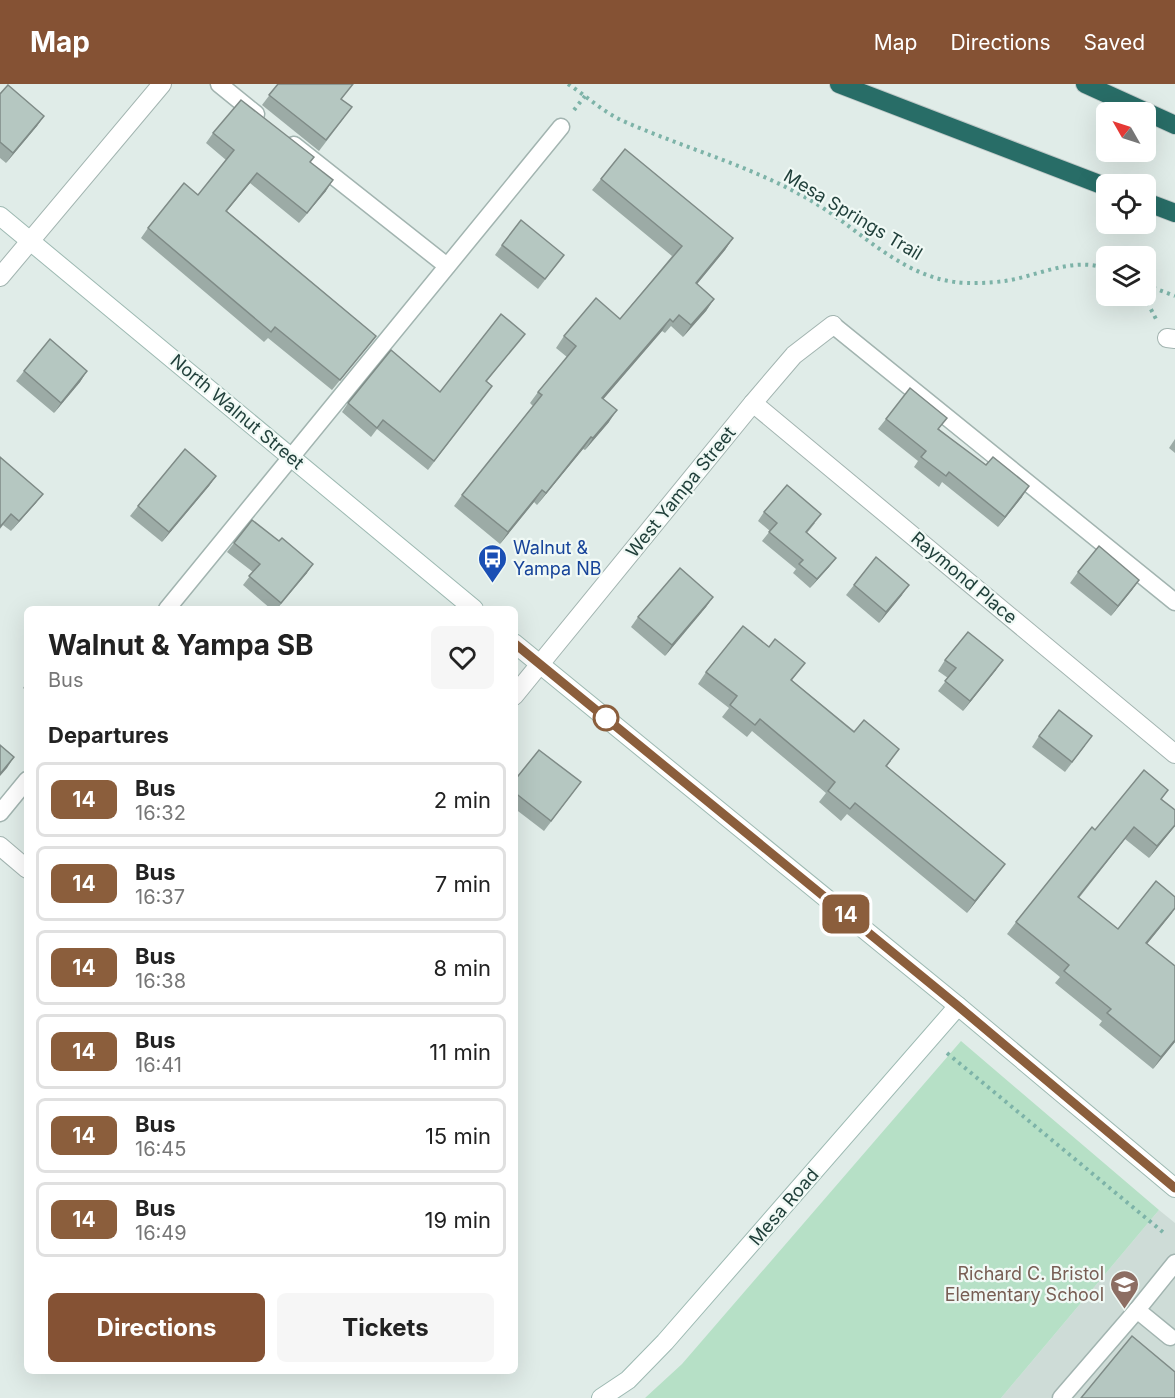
<!DOCTYPE html>
<html lang="en">
<head>
<meta charset="utf-8">
<style>
  body { margin:0; font-family:Inter,sans-serif; background:#f6f6f6; color:#222; height:100vh; display:flex; flex-direction:column; font-size:22px; white-space:nowrap }
  * { box-sizing:border-box; margin:0 }
  p { font-size:20px; color:#767676 }
  .icon { flex:none; width:33px; height:33px; fill:none; stroke:currentColor; stroke-width:2; stroke-linecap:round; stroke-linejoin:round }
  .map { position:relative; flex:1; overflow:hidden }
  .sheet { position:absolute; left:24px; top:522px; width:494px; height:768px; display:flex; flex-direction:column; background:#fff; border-radius:9px; box-shadow:0 6px 24px #0002 }
  .sheet>* { flex:none }
  .badge { padding:0 12px; border-radius:9px; font-size:21px; line-height:39px }
  .needle { width:39px; rotate:309deg }
  .buttons { position:absolute; left:1096px; top:18px; display:grid; gap:12px }
  .buttons a { display:grid; place-items:center; width:60px; height:60px; border-radius:9px; background:#fff; box-shadow:0 6px 24px #0002; font-size:30px }
  .map>.badge { position:absolute; translate:-50% -50%; box-shadow:0 0 0 3px #fff }
  h2 { padding:0 24px; font-size:22px; line-height:54px }
  .round { display:grid; place-items:center; flex:none; width:63px; height:63px; border-radius:9px; background:#f6f6f6 }
  .overview { display:flex; align-items:center; justify-content:space-between; height:102px; padding:0 24px }
  h1 { font-size:28px; font-weight:700; line-height:45px }
  .primary-button { display:flex; gap:12px; margin-top:auto; padding:12px 24px }
  .primary-button a { flex:1; height:69px; border-radius:9px; background:#855234; color:#fff; font-size:24px; font-weight:700; line-height:69px; text-align:center }
  .primary-button a+a { background:#f6f6f6; color:#222 }
  ul { padding:0; list-style:none }
  li { display:flex; align-items:center; gap:18px; height:75px; margin:0 12px 9px; padding:0 12px; border:3px solid #e0e0e0; border-radius:9px }
  li div { flex:1 }
  li b { display:block; font-size:22px }
  li em { font-style:normal }
  li .badge { min-width:66px; font-weight:700; text-align:center }
  header { display:flex; align-items:center; gap:36px; box-sizing:border-box; height:84px; padding:0 30px; background:#855234; color:#fff }
  header strong { font-size:28px }
  nav { display:flex; gap:33px; margin-inline-start:auto; font-size:21px }
  .map>svg:first-child { display:block }
</style>
</head>
<body>
<header>
<strong>Map</strong>
<nav><a>Map</a><a>Directions</a><a>Saved</a></nav>
</header>
<div class="map">
<svg width="1175" height="1314" viewBox="0 0 1175 1314">
  <rect width="100%" height="100%" fill="#e0ece8"/>
  <!-- built -->
  <polygon fill="#cedcd7" points="1159,1126 1175,1139 1175,1314 1001,1314"/>
  <!-- green -->
  <polygon fill="#b6e0c6" points="961,957 1159,1126 1001,1314 645,1314 682,1280"/>
  <g fill="none" stroke-linecap="round" stroke-linejoin="round">
    <defs>
      <g id="service">
        <polyline points="219,0 256,30"/>
        <polyline points="294,61 447,182"/>
        <polyline points="833,241 1175,518"/>
        <polyline points="167,525 561,43"/>
        <polyline points="0,729 27,696"/>
        <polyline points="1170,1253 1137,1226 1175,1179"/>
        <polyline points="1061,1314 1137,1226"/>
      </g>
      <g id="minor">
        <polyline points="0,193 162,0"/>
        <polyline points="1167,254 1175,255"/>
        <polyline points="753,319 1175,670"/>
        <polyline points="514,612 753,319 794,271 833,241"/>
        <polyline points="0,762 27,785"/>
      </g>
      <g id="secondary">
        <polyline points="0,132 474,525"/>
        <polyline points="514,559 958,922 1175,1104"/>
        <polyline points="601,1314 628,1296 665,1258 958,922"/>
      </g>
      <g id="motorway">
        <polyline points="839,0 1107,103"/>
        <polyline points="1085,0 1175,41"/>
        <polyline points="1146,118 1175,129"/>
      </g>
    </defs>
    <!-- service casing -->
    <use href="#service" stroke="#a2b4b0" stroke-width="19"/>
    <!-- minor casing -->
    <use href="#minor" stroke="#a2b4b0" stroke-width="20"/>
    <!-- secondary casing -->
    <use href="#secondary" stroke="#9db9b2" stroke-width="20"/>
    <!-- motorway casing -->
    <use href="#motorway" stroke="#c0c9c8" stroke-width="20"/>
    <!-- path -->
    <g stroke="#7db3a8" stroke-width="4" stroke-dasharray="3 4.5" stroke-linecap="butt">
      <path d="M568 0C585 11 602 27 621 36 690 67 765 85 829 128 867 154 906 192 955 198 969 200 990 199 1005 197 1038 192 1074 172 1107 185"/>
      <polyline points="574,26 585,12"/>
      <polyline points="1146,201 1175,212"/>
      <polyline points="1144,212 1156,235"/>
      <polyline points="947,969 1164,1149"/>
    </g>
    <!-- service -->
    <use href="#service" stroke="#fff" stroke-width="16"/>
    <!-- minor -->
    <use href="#minor" stroke="#fff" stroke-width="18"/>
    <!-- secondary -->
    <use href="#secondary" stroke="#fff" stroke-width="18"/>
    <!-- motorway -->
    <use href="#motorway" stroke="#286d67" stroke-width="18"/>
  </g>
  <!-- wall -->
  <g fill="#9caba6">
    <polygon points="278,0 341,16 344,34 319,67 262,21"/>
    <polygon points="0,10 44,32 37,42 6,79 0,74"/>
    <polygon points="213,49 310,78 326,107 299,139 250,99 227,127 376,252 368,262 332,306 268,254 264,258 141,154 148,144 198,111 226,76 206,59"/>
    <polygon points="601,95 733,154 725,166 697,200 714,215 706,227 683,253 671,242 665,249 662,247 603,315 609,338 585,366 583,365 537,421 534,418 500,460 454,422 462,411 533,322 530,319 538,308 567,273 556,264 564,252 620,235 672,172 592,106"/>
    <polygon points="502,161 564,171 538,205 495,171"/>
    <polygon points="518,258 487,297 486,310 428,386 377,345 371,353 342,328 348,319 440,308"/>
    <polygon points="24,287 87,287 80,298 54,329 16,297"/>
    <polygon points="886,335 939,345 1022,413 998,443 942,398 939,403 914,383 918,377 878,345"/>
    <polygon points="1175,355 1175,369 1169,364"/>
    <polygon points="0,373 43,410 35,420 11,447 3,441 0,445"/>
    <polygon points="216,392 209,402 162,458 130,432 138,422"/>
    <polygon points="764,428 815,439 807,449 836,474 829,483 810,504 793,489 796,485 762,457 770,447 758,437"/>
    <polygon points="279,457 307,489 277,525 271,525 243,501 253,488 227,468 234,459"/>
    <polygon points="1078,488 1139,496 1132,506 1111,532 1070,499"/>
    <polygon points="854,501 902,511 879,539 846,511"/>
    <polygon points="713,513 706,523 665,572 631,543 638,533"/>
    <polygon points="945,576 996,586 963,627 938,607 948,594 938,587"/>
    <polygon points="805,579 792,596 891,677 887,682 996,792 967,829 847,730 841,737 819,718 826,709 752,647 747,653 722,633 729,624 698,600 706,588"/>
    <polygon points="27,598 27,607 23,604"/>
    <polygon points="1039,652 1085,662 1065,688 1032,663"/>
    <polygon points="514,697 581,698 544,747 514,724"/>
    <polygon points="1162,715 1175,742 1149,774 1125,755 1079,814 1118,845 1172,829 1147,860 1175,882 1175,958 1153,985 1099,941 1102,937 1055,899 1060,893 1007,850 1016,838 1095,746"/>
  </g>
  <!-- shaded-wall -->
  <g fill="#7f8b87">
    <polygon points="44,32 37,42 6,79 13,69"/>
    <polygon points="257,89 250,99 218,137 226,127"/>
    <polygon points="333,96 326,107 299,139 307,129"/>
    <polygon points="733,154 725,166 688,211 696,199"/>
    <polygon points="714,215 706,227 683,253 691,241"/>
    <polygon points="670,235 662,247 594,326 602,314"/>
    <polygon points="87,287 80,298 54,329 61,319"/>
    <polygon points="617,326 609,338 585,366 593,354"/>
    <polygon points="591,353 583,365 537,421 546,409"/>
    <polygon points="216,392 209,402 162,458 169,448"/>
    <polygon points="1029,402 1022,413 998,443 1005,433"/>
    <polygon points="542,406 534,418 500,460 508,448"/>
    <polygon points="43,410 35,420 11,447 19,437"/>
    <polygon points="836,474 829,483 810,504 817,495"/>
    <polygon points="313,480 307,489 276,525 281,519"/>
    <polygon points="1139,496 1132,506 1111,532 1118,522"/>
    <polygon points="909,501 902,511 879,539 886,528"/>
    <polygon points="713,513 706,523 665,572 672,561"/>
    <polygon points="1003,576 996,586 963,627 970,617"/>
    <polygon points="14,673 7,684 0,692 0,690"/>
    <polygon points="1175,741 1175,742 1149,774 1157,762"/>
    <polygon points="1134,743 1125,755 1069,825 1078,813"/>
    <polygon points="1005,780 996,792 967,829 975,817"/>
    <polygon points="1175,824 1172,829 1138,871 1146,859"/>
    <polygon points="1175,956 1175,958 1153,985 1161,973"/>
  </g>
  <!-- building -->
  <g fill="#b5c7c1" stroke="#7f8b87" stroke-width="1.5">
    <polygon points="278,0 353,0 341,15 352,23 326,56 269,11"/>
    <polygon points="8,1 44,32 13,69 0,58 0,10"/>
    <polygon points="241,16 314,73 310,78 333,96 307,129 257,89 226,127 376,252 340,296 275,243 271,248 148,144 184,99 198,111 234,66 213,49"/>
    <polygon points="625,65 733,154 696,199 714,215 691,241 679,231 673,238 670,235 602,314 617,326 593,354 591,353 546,409 542,406 508,448 462,411 542,311 538,308 576,262 564,252 596,214 620,235 682,162 601,95"/>
    <polygon points="521,136 564,171 545,195 502,161"/>
    <polygon points="501,230 525,250 486,297 492,302 434,377 383,336 377,344 348,319 391,266 440,308"/>
    <polygon points="50,255 87,287 61,319 24,287"/>
    <polygon points="910,304 947,334 938,345 986,381 993,373 1029,402 1005,433 949,388 946,392 921,373 926,367 886,335"/>
    <polygon points="185,365 216,392 169,448 138,422"/>
    <polygon points="0,373 43,410 19,437 11,430 0,443"/>
    <polygon points="787,401 821,430 806,448 836,474 817,495 799,480 803,476 769,448 777,439 764,428"/>
    <polygon points="252,436 279,457 282,454 313,480 281,519 249,492 260,480 234,459"/>
    <polygon points="1099,462 1139,496 1118,522 1078,488"/>
    <polygon points="876,473 909,501 886,528 854,501"/>
    <polygon points="680,484 713,513 672,561 638,533"/>
    <polygon points="743,542 769,563 775,555 805,579 791,596 854,648 864,636 899,665 886,682 1005,780 975,817 855,719 850,725 828,707 835,698 760,635 755,641 730,621 737,612 706,588"/>
    <polygon points="968,548 1003,576 970,617 945,597 956,584 945,576"/>
    <polygon points="1059,626 1092,652 1072,678 1039,652"/>
    <polygon points="0,661 14,673 0,690"/>
    <polygon points="539,666 581,698 551,737 514,708 514,697"/>
    <polygon points="1144,686 1168,706 1161,715 1175,726 1175,741 1157,762 1134,743 1078,813 1118,845 1156,797 1175,813 1175,824 1146,859 1175,882 1175,956 1161,973 1107,929 1111,925 1064,887 1069,881 1016,838 1092,743 1095,746"/>
    <polygon points="1132,1252 1175,1288 1175,1314 1081,1314"/>
  </g>
  <g fill="none" stroke-linecap="round" stroke-linejoin="round">
    <defs>
      <polyline id="line" points="514,559 958,922 1175,1104"/>
    </defs>
    <!-- line casing -->
    <use href="#line" stroke="#fff" stroke-width="14"/>
    <!-- line -->
    <use href="#line" stroke="#8b5e3c" stroke-width="9"/>
  </g>
  <!-- icons -->
  <defs>
    <symbol id="bus-pin" viewBox="-11 -11 22 30"><path d="M0 17L-7.5 6A9.5 9.5 0 1 1 7.5 6Z" fill="#1a4fb4" stroke="#f0f9f5"/><path d="M-5-6H5V4H4V6H2V4H-2V6H-4V4H-5ZM-3.5-4V0h7V-4ZM-3.5 1.2v1.5H-2V1.2ZM2 1.2v1.5H3.5V1.2Z" fill="#fff"/></symbol>
    <symbol id="school-pin" viewBox="-11 -11 22 30"><path d="M0 17L-7.5 6A9.5 9.5 0 1 1 7.5 6Z" fill="#8d6e63" stroke="#f0f9f5"/><path d="M0-5L7-2L0 1L-7-2ZM-4 1L0 2.5L4 1V4Q0 6-4 4Z" fill="#fff"/></symbol>
  </defs>
  <g fill-rule="evenodd">
    <use href="#bus-pin" x="476" y="458" width="33" height="45"/>
    <use href="#school-pin" x="1108" y="1184" width="33" height="45"/>
  </g>
  <!-- markers -->
  <circle fill="#fff" stroke="#8b5e3c" stroke-width="3" cx="606" cy="634" r="12"/>
  <g text-anchor="middle" stroke-width="4.5" stroke-linejoin="round" paint-order="stroke">
    <!-- street labels -->
    <g font-size="18" fill="#1f3e39" stroke="#f0f9f5">
      <text transform="translate(853 131) rotate(31)" y="6">Mesa Springs Trail</text>
      <text transform="translate(237 328) rotate(40)" y="6">North Walnut Street</text>
      <text transform="translate(681 408) rotate(-51)" y="6">West Yampa Street</text>
      <text transform="translate(964 494) rotate(40)" y="6">Raymond Place</text>
      <text transform="translate(784 1123) rotate(-49)" y="6">Mesa Road</text>
    </g>
    <!-- transit labels -->
    <g font-size="18" fill="#164399" stroke="#f0f9f5" text-anchor="start">
      <text x="513" y="470">Walnut &amp;<tspan x="513" dy="21">Yampa NB</tspan></text>
    </g>
    <!-- education labels -->
    <g font-size="18" fill="#785e54" stroke="#f0f9f5" text-anchor="end">
      <text x="1104" y="1196">Richard C. Bristol<tspan x="1104" dy="21">Elementary School</tspan></text>
    </g>
  </g>
</svg>
<div class="buttons">
<a><svg class="needle" viewBox="-14 -14 28 28"><path d="M0-13l5 13h-10z" fill="#e53935"/><path d="M0 13l5-13h-10z" fill="#767676"/></svg></a>
<a><svg class="icon" aria-label="locate" viewBox="0 0 24 24"><circle cx="12" cy="12" r="6"/><path d="M12 2v4M12 18v4M2 12h4M18 12h4"/></svg></a>
<a><svg class="icon" aria-label="layers" viewBox="0 0 24 24"><path d="M12 4l9 5-9 5-9-5zM3 14l9 5 9-5"/></svg></a>
</div>
<b class="badge" style="left:846px;top:830px;background:#8b5e3c;color:#fff">14</b>
<section class="sheet">
<div class="overview"><div><h1>Walnut &amp; Yampa SB</h1><p>Bus</p></div><a class="round"><svg class="icon" aria-label="heart" viewBox="0 0 24 24"><path d="M12 20l-8-8c-3-5 5-10 8-4 3-6 11-1 8 4z"/></svg></a></div>
<h2>Departures</h2>
<ul>
<li><span class="badge" style="background:#8b5e3c;color:#fff">14</span><div><b>Bus</b><p>16:32</p></div><em>2 min</em></li>
<li><span class="badge" style="background:#8b5e3c;color:#fff">14</span><div><b>Bus</b><p>16:37</p></div><em>7 min</em></li>
<li><span class="badge" style="background:#8b5e3c;color:#fff">14</span><div><b>Bus</b><p>16:38</p></div><em>8 min</em></li>
<li><span class="badge" style="background:#8b5e3c;color:#fff">14</span><div><b>Bus</b><p>16:41</p></div><em>11 min</em></li>
<li><span class="badge" style="background:#8b5e3c;color:#fff">14</span><div><b>Bus</b><p>16:45</p></div><em>15 min</em></li>
<li><span class="badge" style="background:#8b5e3c;color:#fff">14</span><div><b>Bus</b><p>16:49</p></div><em>19 min</em></li>
</ul>
<div class="primary-button"><a>Directions</a><a>Tickets</a></div>
</section>
</div>
</body>
</html>
